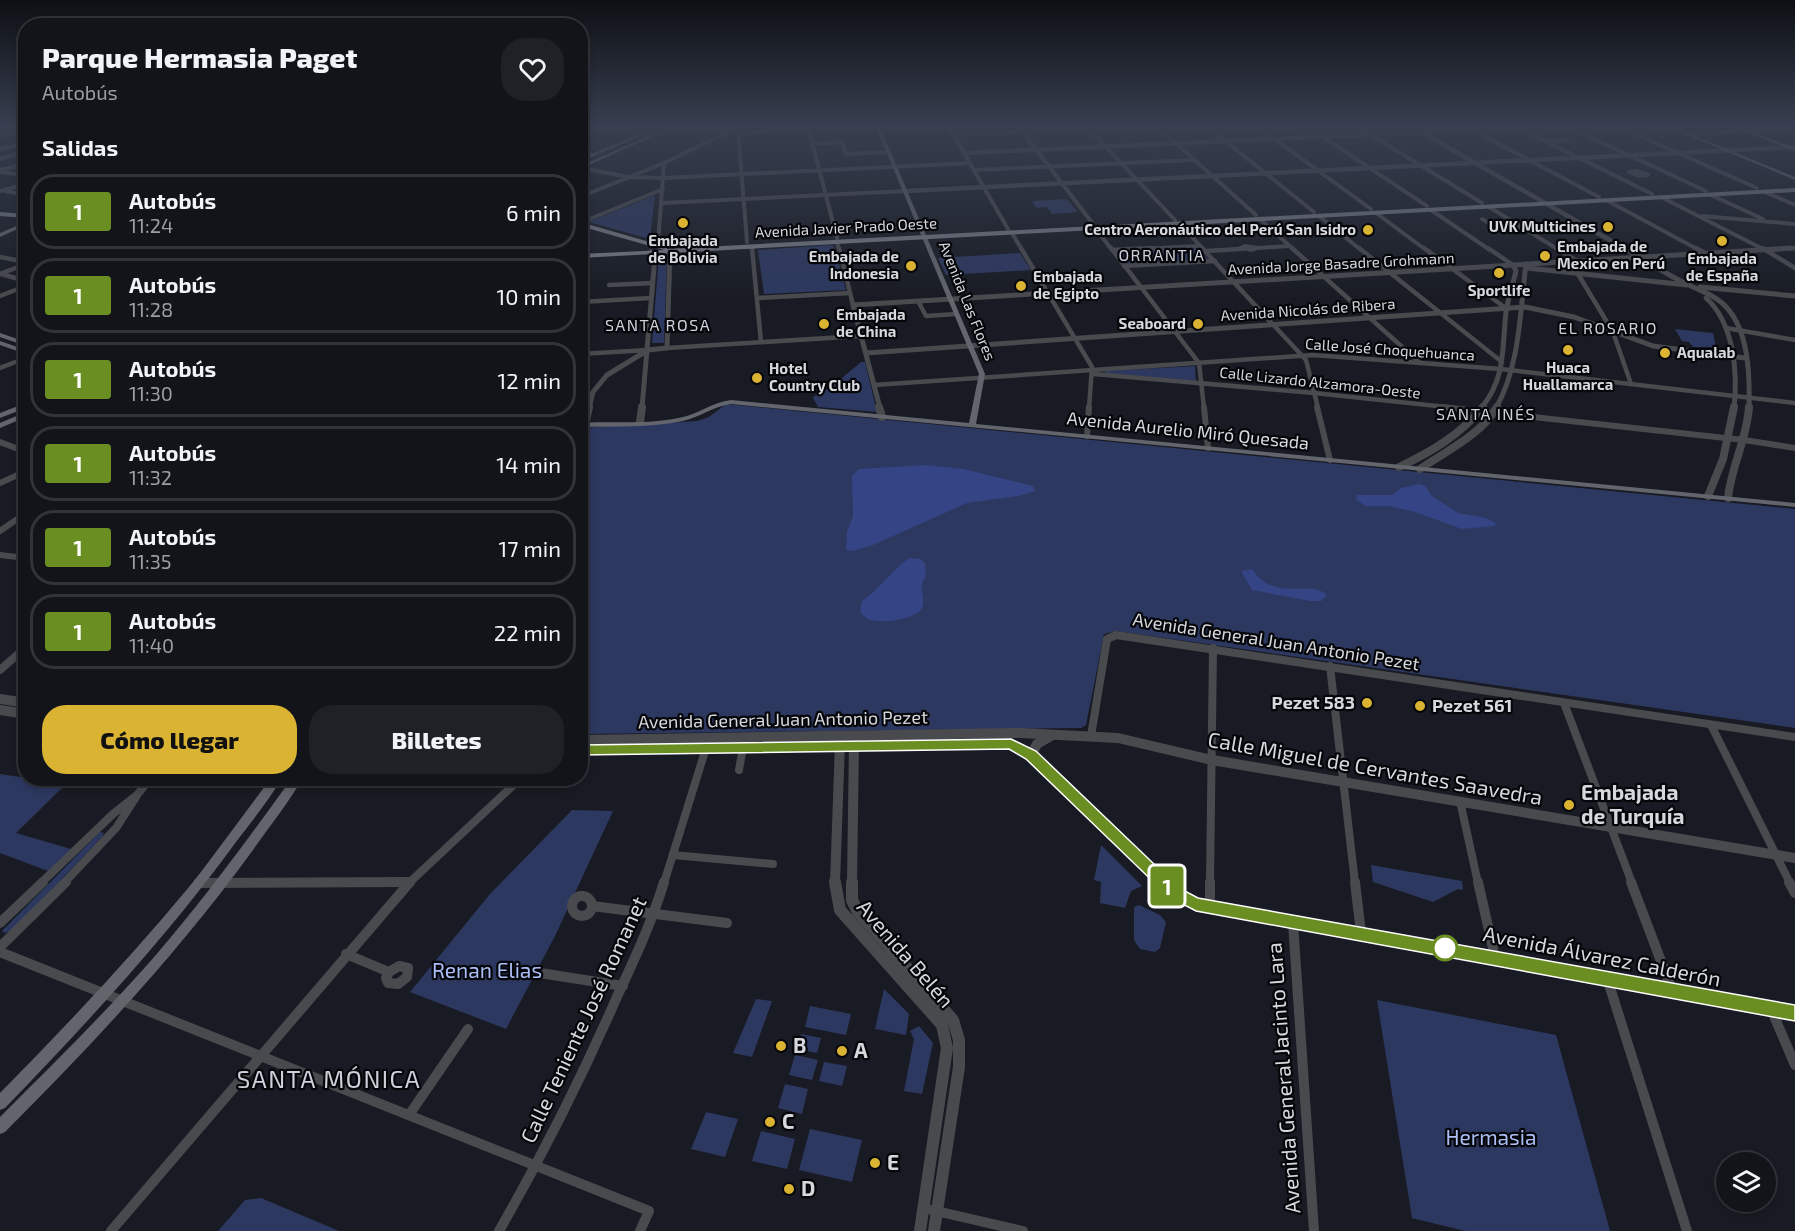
<!DOCTYPE html>
<html lang="es">
<head>
<meta charset="utf-8">
<style>
  body { margin:0; font-family:"Exo 2",sans-serif; background:#1f2127; color:#f1f3f6; height:100vh; display:flex; flex-direction:column; font-size:22px; white-space:nowrap }
  * { box-sizing:border-box; margin:0 }
  p { font-size:20px; color:#9c9ea2 }
  .icon { flex:none; width:33px; height:33px; fill:none; stroke:currentColor; stroke-width:2; stroke-linecap:round; stroke-linejoin:round }
  .map { position:relative; flex:1; overflow:hidden }
  .panel { position:absolute; left:18px; top:18px; width:570px; height:768px; display:flex; flex-direction:column; background:#12141a; border-radius:24px; box-shadow:0 3px 9px #0003,0 0 0 2px #313339 }
  .panel>* { flex:none }
  .badge { padding:0 12px; border-radius:4px; font-size:21px; line-height:39px }
  .fabs { position:absolute; left:1716px; top:1152px; display:grid; gap:12px }
  .fabs a { display:grid; place-items:center; width:60px; height:60px; border-radius:50%; background:#12141a; box-shadow:0 3px 9px #0003,0 0 0 2px #313339; font-size:30px }
  .map>.badge { position:absolute; translate:-50% -50%; box-shadow:0 0 0 3px #fff }
  h2 { padding:0 24px; font-size:22px; line-height:54px }
  .round { display:grid; place-items:center; flex:none; width:63px; height:63px; border-radius:24px; background:#1f2127 }
  .overview { display:flex; align-items:center; justify-content:space-between; height:102px; padding:0 24px }
  h1 { font-size:28px; font-weight:800; line-height:45px }
  .button { display:flex; gap:12px; margin-top:auto; padding:12px 24px }
  .button a { flex:1; height:69px; border-radius:24px; background:#dab333; color:#111; font-size:24px; font-weight:800; line-height:69px; text-align:center }
  .button a+a { background:#1f2127; color:#f1f3f6 }
  ul { padding:0; list-style:none }
  li { display:flex; align-items:center; gap:18px; height:75px; margin:0 12px 9px; padding:0 12px; border:3px solid #313339; border-radius:24px }
  li div { flex:1 }
  li b { display:block; font-size:22px }
  li em { font-style:normal }
  li .badge { min-width:66px; font-weight:700; text-align:center }
  .map>svg:first-child { display:block }
</style>
</head>
<body>
<div class="map">
<svg width="1795" height="1231" viewBox="0 0 1795 1231">
  <rect width="100%" height="100%" fill="#181b23"/>
  <!-- green -->
  <g fill="#2d3860">
    <polygon points="655,195 650,239 589,222"/>
    <polygon points="1067,199 1078,212 1052,214 1047,207 1036,208 1032,201"/>
    <polygon points="830,245 834,246 846,290 764,294 758,250"/>
    <polygon points="1195,245 1209,260 1127,264 1116,249"/>
    <polygon points="1020,253 1031,270 946,275 938,258"/>
    <polygon points="667,255 664,343 652,343 659,256"/>
    <polygon points="1675,329 1713,333 1716,347 1693,347 1689,342 1682,341"/>
    <polygon points="861,362 865,362 877,412 818,407 813,397 831,387"/>
    <polygon points="1195,366 1196,381 1105,373 1105,371"/>
    <polygon points="726,404 1795,509 1795,728 1116,631 1104,634 1086,725 1081,728 581,734 581,428 697,421 709,417"/>
    <polygon points="0,774 66,784 16,833 71,849 48,871 0,853"/>
    <polygon points="572,810 613,811 555,936 506,1029 410,992 490,894"/>
    <polygon points="100,832 104,833 102,837 14,929 5,933 2,931"/>
    <polygon points="1101,845 1142,886 1131,891 1125,908 1100,903 1101,882 1094,880"/>
    <polygon points="1371,865 1462,881 1463,890 1458,889 1433,902 1373,882"/>
    <polygon points="1139,905 1160,915 1166,922 1160,948 1155,952 1140,949 1134,940 1134,907"/>
    <polygon points="884,989 909,1014 906,1035 875,1029"/>
    <polygon points="756,999 772,1001 752,1057 733,1053"/>
    <polygon points="1377,1000 1556,1035 1610,1231 1465,1231 1412,1218"/>
    <polygon points="810,1006 851,1014 846,1035 805,1027"/>
    <polygon points="919,1026 933,1043 922,1094 904,1091 914,1039 910,1031"/>
    <polygon points="801,1034 821,1038 817,1053 797,1049"/>
    <polygon points="795,1055 818,1060 812,1080 789,1075"/>
    <polygon points="824,1062 847,1066 842,1086 819,1081"/>
    <polygon points="785,1084 808,1089 802,1114 778,1108"/>
    <polygon points="706,1112 738,1119 725,1157 691,1149"/>
    <polygon points="810,1129 862,1140 852,1182 799,1170"/>
    <polygon points="761,1131 795,1139 787,1169 752,1161"/>
    <polygon points="261,1198 339,1231 218,1231 245,1200"/>
  </g>
  <!-- water -->
  <g fill="#344484">
    <polygon points="926,465 963,469 1033,486 1035,491 1018,496 967,503 873,545 853,551 846,550 847,532 853,516 852,476 859,469"/>
    <polygon points="1419,484 1425,486 1432,496 1458,513 1486,518 1496,523 1495,526 1462,529 1415,512 1389,506 1365,506 1356,499 1357,495 1393,495 1401,488"/>
    <path d="M909 558 920 559 925 563 926 576C916 588 927 596 922 608 916 620 879 624 868 619 867 619 861 613 860 612L862 601C881 588 891 571 909 558Z"/>
    <path d="M1252 569C1276 604 1309 578 1327 595L1321 601H1310L1252 590 1241 571Z"/>
  </g>
  <g fill="none" stroke-linecap="round" stroke-linejoin="round">
    <!-- minor-far4 -->
    <g stroke="#494a4e" stroke-width="4">
      <polyline points="694,127 738,133 873,127"/>
      <polyline points="808,127 837,238"/>
      <polyline points="1019,127 1093,224"/>
      <polyline points="1258,127 1371,209"/>
      <polyline points="1308,127 1427,206"/>
      <polyline points="1358,127 1482,203"/>
      <polyline points="1467,127 1599,197"/>
      <polyline points="1517,127 1652,194"/>
      <polyline points="1568,127 1706,191"/>
      <polyline points="1619,127 1757,188"/>
      <polyline points="738,128 747,242"/>
      <polyline points="1209,128 1314,212"/>
      <polyline points="1089,129 1175,220"/>
      <polyline points="1161,130 1256,215"/>
      <polyline points="1755,131 1795,129"/>
      <polyline points="1687,134 1746,131"/>
      <polyline points="0,135 26,130"/>
      <polyline points="953,135 1098,128 1161,130 1232,127"/>
      <polyline points="1547,141 1568,140"/>
      <polyline points="812,144 842,142 846,154 889,152"/>
      <polyline points="0,149 26,144"/>
      <polyline points="580,153 593,155"/>
      <polyline points="964,153 1008,229"/>
      <polyline points="0,159 26,151"/>
      <polyline points="581,168 629,177 664,178 970,163"/>
      <polyline points="0,170 26,164"/>
      <polyline points="974,170 1194,160"/>
      <polygon points="1637,171 1648,175 1639,176 1629,172"/>
      <polyline points="0,172 26,175"/>
      <polyline points="0,191 26,184"/>
      <polyline points="5,191 26,195"/>
      <polyline points="1765,192 1795,205"/>
      <polyline points="1711,195 1763,219"/>
      <polyline points="580,197 664,163 739,127"/>
      <polyline points="1661,197 1765,250"/>
      <polyline points="1606,200 1699,250"/>
      <polyline points="661,203 906,191"/>
      <polyline points="1489,207 1559,250"/>
      <polyline points="1431,210 1490,250"/>
      <polyline points="1376,213 1426,250"/>
      <polyline points="1319,216 1361,250"/>
      <polyline points="1702,216 1795,224"/>
      <polyline points="1260,219 1294,250"/>
      <polyline points="1482,219 1499,229 1522,227"/>
      <polyline points="580,223 663,189"/>
      <polyline points="1180,224 1204,250"/>
      <polyline points="1095,228 1112,250"/>
      <polyline points="1012,233 1022,250"/>
      <polyline points="837,242 839,250"/>
      <polyline points="660,247 658,243 664,163"/>
      <polyline points="752,247 752,250"/>
      <polyline points="1257,248 1289,246"/>
      <polyline points="1238,249 1245,246 1257,248 1250,250"/>
      <polyline points="1119,250 1200,246"/>
    </g>
    <!-- minor-far3 -->
    <g stroke="#494a4e" stroke-width="4.5">
      <polyline points="752,248 761,342"/>
      <polyline points="839,248 853,305"/>
      <polyline points="1021,248 1092,367 1089,408"/>
      <polyline points="1111,248 1199,363 1204,408"/>
      <polyline points="1202,248 1306,360 1318,408"/>
      <polyline points="1292,248 1420,363"/>
      <polyline points="1359,248 1502,362"/>
      <polyline points="1424,248 1507,309"/>
      <polyline points="1488,248 1513,265"/>
      <polyline points="1556,248 1577,261"/>
      <polyline points="1696,248 1705,253"/>
      <polyline points="1762,248 1795,268"/>
      <polyline points="1112,250 1152,248"/>
      <polyline points="1206,251 1256,248"/>
      <polyline points="0,257 26,262"/>
      <polyline points="1124,266 1215,261"/>
      <polyline points="0,274 26,264"/>
      <polyline points="1,274 26,281"/>
      <polyline points="1578,274 1613,332 1631,384"/>
      <polyline points="609,285 653,283"/>
      <polyline points="0,296 26,286"/>
      <polyline points="757,298 850,293"/>
      <polyline points="918,301 926,316 956,314"/>
      <polyline points="580,302 651,298"/>
      <polyline points="1726,328 1795,340"/>
      <polyline points="667,348 861,336"/>
      <polyline points="580,354 648,350"/>
      <polyline points="0,368 26,358"/>
      <polyline points="1094,374 1314,393 1456,408"/>
      <polyline points="874,385 1313,355 1501,369 1795,403"/>
    </g>
    <!-- minor-far2 -->
    <g stroke="#494a4e" stroke-width="6">
      <polyline points="1204,407 1208,448"/>
      <polyline points="1317,407 1330,460"/>
      <polyline points="1442,407 1744,440 1795,448"/>
      <polyline points="1087,436 1089,407"/>
      <polyline points="0,442 26,452"/>
      <polyline points="0,483 26,471"/>
      <polyline points="0,531 26,513"/>
      <polyline points="0,555 26,558"/>
    </g>
    <!-- minor-far1 -->
    <g stroke="#494a4e" stroke-width="8">
      <polyline points="1330,666 1355,883"/>
      <polyline points="0,670 26,647"/>
      <polyline points="1564,703 1632,883"/>
      <polyline points="1711,725 1790,883"/>
      <polyline points="1091,736 1107,639 1116,635 1795,737"/>
      <polyline points="739,770 743,747"/>
      <polyline points="1460,801 1478,883"/>
      <polyline points="673,855 773,864"/>
      <polyline points="41,883 113,814 137,795 151,778"/>
      <polyline points="64,883 116,828 136,797"/>
      <polyline points="198,883 410,882"/>
      <polyline points="409,883 521,778"/>
      <polyline points="664,883 706,748"/>
      <polyline points="1210,883 1213,648"/>
    </g>
    <!-- minor -->
    <g stroke="#494a4e" stroke-width="10">
      <polyline points="1355,882 1361,933"/>
      <polyline points="1478,882 1495,957"/>
      <polyline points="1631,882 1672,990"/>
      <polyline points="1789,882 1795,893"/>
      <polyline points="198,883 410,882"/>
      <circle cx="582" cy="906" r="10"/>
      <polyline points="592,906 727,923"/>
      <polyline points="1210,908 1210,882"/>
      <polyline points="0,923 43,882"/>
      <polyline points="1293,923 1314,1231"/>
      <polyline points="0,947 66,882"/>
      <polyline points="0,952 649,1211 640,1231"/>
      <polyline points="346,954 389,972"/>
      <polygon points="399,966 408,968 407,977 398,984 388,983 386,978 389,972"/>
      <polyline points="540,973 623,986"/>
      <polyline points="1607,978 1687,1231"/>
      <polyline points="1771,1009 1795,1065"/>
      <polyline points="409,1115 468,1029"/>
      <polyline points="923,1208 1023,1231"/>
      <polyline points="111,1231 410,882"/>
      <path d="M499 1231C542 1156 581 1079 616 999 634 960 652 922 664 882"/>
    </g>
    <!-- tertiary-far4 -->
    <g stroke="#494a4e" stroke-width="4.5">
      <polyline points="949,127 964,153 1539,127"/>
      <polyline points="1423,133 1627,250"/>
      <polyline points="906,191 1795,147"/>
      <polyline points="1767,250 1795,248"/>
    </g>
    <!-- tertiary-far3 -->
    <g stroke="#494a4e" stroke-width="5">
      <path d="M1624 248C1645 260 1667 275 1689 285 1701 291 1712 294 1722 303 1749 326 1750 375 1749 408"/>
      <polyline points="1527,268 1687,285"/>
      <polyline points="1700,287 1795,296"/>
      <path d="M1706 298C1734 323 1738 373 1734 408"/>
      <polyline points="866,353 1525,307 1574,317 1653,346 1745,358"/>
      <polyline points="589,408 593,392 607,375 648,350 667,348 670,251"/>
      <polyline points="642,408 655,256 651,252"/>
      <polyline points="880,408 853,305 1792,248"/>
      <path d="M1481 408C1506 379 1502 347 1506 312 1508 298 1513 284 1516 271L1513 265"/>
      <path d="M1496 408C1520 366 1520 311 1526 264"/>
    </g>
    <!-- tertiary-far2 -->
    <g stroke="#494a4e" stroke-width="8">
      <polyline points="879,407 882,417"/>
      <polyline points="640,422 642,407"/>
      <polyline points="585,425 589,407"/>
      <path d="M1399 467C1431 452 1460 435 1483 407"/>
      <path d="M1420 469C1446 451 1481 435 1497 407"/>
      <polyline points="1708,496 1723,459 1734,407"/>
      <path d="M1728 498C1731 467 1747 439 1749 407"/>
    </g>
    <!-- tertiary-far1 -->
    <g stroke="#494a4e" stroke-width="10">
      <polyline points="0,699 26,703"/>
      <polyline points="0,710 26,714"/>
      <polyline points="580,740 1020,733 1118,738 1212,760 1795,858"/>
      <polyline points="580,750 1011,744 1031,755 1165,883"/>
      <polyline points="1031,755 1037,744 1051,736"/>
      <polyline points="835,883 840,742"/>
      <polyline points="852,883 854,742"/>
    </g>
    <!-- tertiary -->
    <g stroke="#494a4e" stroke-width="12">
      <polyline points="835,882 840,910 942,1025 947,1048 920,1231"/>
      <polyline points="852,882 852,900 858,912 953,1020 959,1040 959,1067 934,1231"/>
      <polyline points="1163,882 1174,892 1196,904 1795,1013"/>
    </g>
    <!-- secondary -->
    <g fill="#62656b" fill-rule="evenodd">
      <polygon points="669,127 674,127 580,169 580,166"/>
      <path d="M876 127H880L985 374 976 424 1795 503V507L731 404C714 406 700 417 683 421 650 428 614 426 580 427V423C614 421 650 425 683 417 700 413 713 402 731 400L969 423 979 374Z"/>
      <polygon points="1668,127 1673,127 1795,177 1795,180"/>
      <polygon points="1733,127 1738,127 1795,148 1795,151"/>
      <polygon points="644,132 647,133 580,162 580,159"/>
      <polygon points="26,222 26,225 0,237 0,233"/>
      <polygon points="0,333 26,342 26,346 0,337"/>
      <polygon points="0,341 26,350 26,354 0,345"/>
      <polygon points="26,403 26,408 0,418 0,413"/>
      <polygon points="26,412 26,417 0,428 0,423"/>
      <path d="M271 778H282C269 800 252 821 236 842 167 937 87 1023 5 1108L0 1110V1093C67 1025 133 955 194 881 220 847 245 813 271 778Z"/>
      <path d="M292 778H303C288 803 270 826 253 850 179 952 94 1043 5 1132L0 1134V1117C53 1064 106 1012 155 956 204 899 248 839 292 778Z"/>
    </g>
    <!-- primary -->
    <g fill="#767982" fill-rule="evenodd">
      <polygon points="1795,188 1795,192 580,258 580,254 664,250 580,226 580,222 667,247 667,249"/>
      <polygon points="0,212 26,214 26,218 0,216"/>
    </g>
  </g>
  <!-- sky -->
  <linearGradient id="sky" x2="0" y2="1"><stop stop-color="#0d0f13"/><stop offset="0.42" stop-color="#373f50"/><stop offset="1" stop-color="#373f50" stop-opacity="0"/></linearGradient>
  <rect width="1795" height="299" fill="url(#sky)"/>
  <!-- line -->
  <polygon fill="#6b8e23" stroke="#fff" stroke-width="1.5" points="1011,739 1036,751 1179,888 1198,898 1795,1005 1795,1021 1196,911 1169,897 1026,759 1009,749 580,755 574,750 580,745"/>
  <!-- markers -->
  <g fill="#dab333" stroke="#050609" stroke-width="2">
    <circle cx="683" cy="223" r="6"/>
    <circle cx="1608" cy="227" r="6"/>
    <circle cx="1368" cy="230" r="6"/>
    <circle cx="1722" cy="241" r="6"/>
    <circle cx="1545" cy="256" r="6"/>
    <circle cx="911" cy="266" r="6"/>
    <circle cx="1499" cy="273" r="6"/>
    <circle cx="1021" cy="286" r="6"/>
    <circle cx="824" cy="324" r="6"/>
    <circle cx="1198" cy="324" r="6"/>
    <circle cx="1568" cy="350" r="6"/>
    <circle cx="1665" cy="353" r="6"/>
    <circle cx="757" cy="378" r="6"/>
    <circle cx="1367" cy="703" r="6"/>
    <circle cx="1420" cy="706" r="6"/>
    <circle cx="1569" cy="805" r="6"/>
    <circle cx="781" cy="1046" r="6"/>
    <circle cx="842" cy="1051" r="6"/>
    <circle cx="770" cy="1122" r="6"/>
    <circle cx="875" cy="1163" r="6"/>
    <circle cx="789" cy="1189" r="6"/>
  </g>
  <circle fill="#fff" stroke="#6b8e23" stroke-width="3" cx="1445" cy="948" r="12"/>
  <g text-anchor="middle" stroke-width="4.5" stroke-linejoin="round" paint-order="stroke">
    <!-- far-poi labels -->
    <g font-size="15" font-weight="bold" fill="#d6d8dd" stroke="#050609" text-anchor="start">
      <text x="1596" y="232" text-anchor="end">UVK Multicines</text>
      <text x="1356" y="235" text-anchor="end">Centro Aeronáutico del Perú San Isidro</text>
      <text x="683" y="246" text-anchor="middle">Embajada<tspan x="683" dy="17">de Bolivia</tspan></text>
      <text x="1557" y="252">Embajada de<tspan x="1557" dy="17">Mexico en Perú</tspan></text>
      <text x="899" y="262" text-anchor="end">Embajada de<tspan x="899" dy="17">Indonesia</tspan></text>
      <text x="1722" y="264" text-anchor="middle">Embajada<tspan x="1722" dy="17">de España</tspan></text>
      <text x="1033" y="282">Embajada<tspan x="1033" dy="17">de Egipto</tspan></text>
      <text x="1499" y="296" text-anchor="middle">Sportlife</text>
      <text x="836" y="320">Embajada<tspan x="836" dy="17">de China</tspan></text>
      <text x="1186" y="329" text-anchor="end">Seaboard</text>
      <text x="1677" y="358">Aqualab</text>
      <text x="1568" y="373" text-anchor="middle">Huaca<tspan x="1568" dy="17">Huallamarca</tspan></text>
      <text x="769" y="374">Hotel<tspan x="769" dy="17">Country Club</tspan></text>
    </g>
    <!-- far-street labels -->
    <g font-size="15" fill="#d6d8dd" stroke="#050609">
      <text transform="translate(846 228) rotate(-3)" y="5">Avenida Javier Prado Oeste</text>
      <text transform="translate(1341 264) rotate(-3)" y="5">Avenida Jorge Basadre Grohmann</text>
      <text transform="translate(967 301) rotate(68)" y="5">Avenida Las Flores</text>
      <text transform="translate(1308 310) rotate(-4)" y="5">Avenida Nicolás de Ribera</text>
      <text transform="translate(1390 350) rotate(4)" y="5">Calle José Choquehuanca</text>
      <text transform="translate(1320 383) rotate(6)" y="5">Calle Lizardo Alzamora-Oeste</text>
    </g>
    <!-- far-neighbourhood labels -->
    <g font-size="16" letter-spacing="1.5" fill="#ccd0db" stroke="#050609">
      <text x="1162" y="261">ORRANTIA</text>
      <text x="658" y="331">SANTA ROSA</text>
      <text x="1608" y="334">EL ROSARIO</text>
      <text x="1486" y="420">SANTA INÉS</text>
    </g>
    <!-- street labels -->
    <g font-size="18" fill="#d6d8dd" stroke="#050609">
      <text transform="translate(1188 431) rotate(6)" y="6">Avenida Aurelio Miró Quesada</text>
      <text transform="translate(1276 642) rotate(9)" y="6">Avenida General Juan Antonio Pezet</text>
      <text transform="translate(783 720) rotate(-1)" y="6">Avenida General Juan Antonio Pezet</text>
    </g>
    <!-- poi labels -->
    <g font-size="18" font-weight="bold" fill="#d6d8dd" stroke="#050609" text-anchor="end">
      <text x="1355" y="709">Pezet 583</text>
      <text x="1432" y="712" text-anchor="start">Pezet 561</text>
    </g>
    <!-- near-street labels -->
    <g font-size="21" fill="#d6d8dd" stroke="#050609">
      <text transform="translate(1375 769) rotate(10)" y="7">Calle Miguel de Cervantes Saavedra</text>
      <text transform="translate(905 954) rotate(49)" y="7">Avenida Belén</text>
      <text transform="translate(1602 957) rotate(11)" y="7">Avenida Álvarez Calderón</text>
      <text transform="translate(584 1020) rotate(-65)" y="7">Calle Teniente José Romanet</text>
      <text transform="translate(1284 1078) rotate(-94)" y="7">Avenida General Jacinto Lara</text>
    </g>
    <!-- near-poi labels -->
    <g font-size="21" font-weight="bold" fill="#d6d8dd" stroke="#050609" text-anchor="start">
      <text x="1581" y="800">Embajada<tspan x="1581" dy="24">de Turquía</tspan></text>
      <text x="793" y="1053">B</text>
      <text x="854" y="1058">A</text>
      <text x="782" y="1129">C</text>
      <text x="887" y="1170">E</text>
      <text x="801" y="1196">D</text>
    </g>
    <!-- near-park labels -->
    <g font-size="21" fill="#acbef8" stroke="#050609">
      <text x="487" y="978">Renan Elias</text>
      <text x="1491" y="1145">Hermasia</text>
    </g>
    <!-- near-neighbourhood labels -->
    <g font-size="24" letter-spacing="1.5" fill="#ccd0db" stroke="#050609">
      <text x="329" y="1088">SANTA MÓNICA</text>
    </g>
  </g>
</svg>
<div class="fabs">
<a><svg class="icon" aria-label="layers" viewBox="0 0 24 24"><path d="M12 4l9 5-9 5-9-5zM3 14l9 5 9-5"/></svg></a>
</div>
<b class="badge" style="left:1167px;top:886px;background:#6b8e23;color:#fff">1</b>
<section class="panel">
<div class="overview"><div><h1>Parque Hermasia Paget</h1><p>Autobús</p></div><a class="round"><svg class="icon" aria-label="heart" viewBox="0 0 24 24"><path d="M12 20l-8-8c-3-5 5-10 8-4 3-6 11-1 8 4z"/></svg></a></div>
<h2>Salidas</h2>
<ul>
<li><span class="badge" style="background:#6b8e23;color:#fff">1</span><div><b>Autobús</b><p>11:24</p></div><em>6 min</em></li>
<li><span class="badge" style="background:#6b8e23;color:#fff">1</span><div><b>Autobús</b><p>11:28</p></div><em>10 min</em></li>
<li><span class="badge" style="background:#6b8e23;color:#fff">1</span><div><b>Autobús</b><p>11:30</p></div><em>12 min</em></li>
<li><span class="badge" style="background:#6b8e23;color:#fff">1</span><div><b>Autobús</b><p>11:32</p></div><em>14 min</em></li>
<li><span class="badge" style="background:#6b8e23;color:#fff">1</span><div><b>Autobús</b><p>11:35</p></div><em>17 min</em></li>
<li><span class="badge" style="background:#6b8e23;color:#fff">1</span><div><b>Autobús</b><p>11:40</p></div><em>22 min</em></li>
</ul>
<div class="button"><a>Cómo llegar</a><a>Billetes</a></div>
</section>
</div>
</body>
</html>
